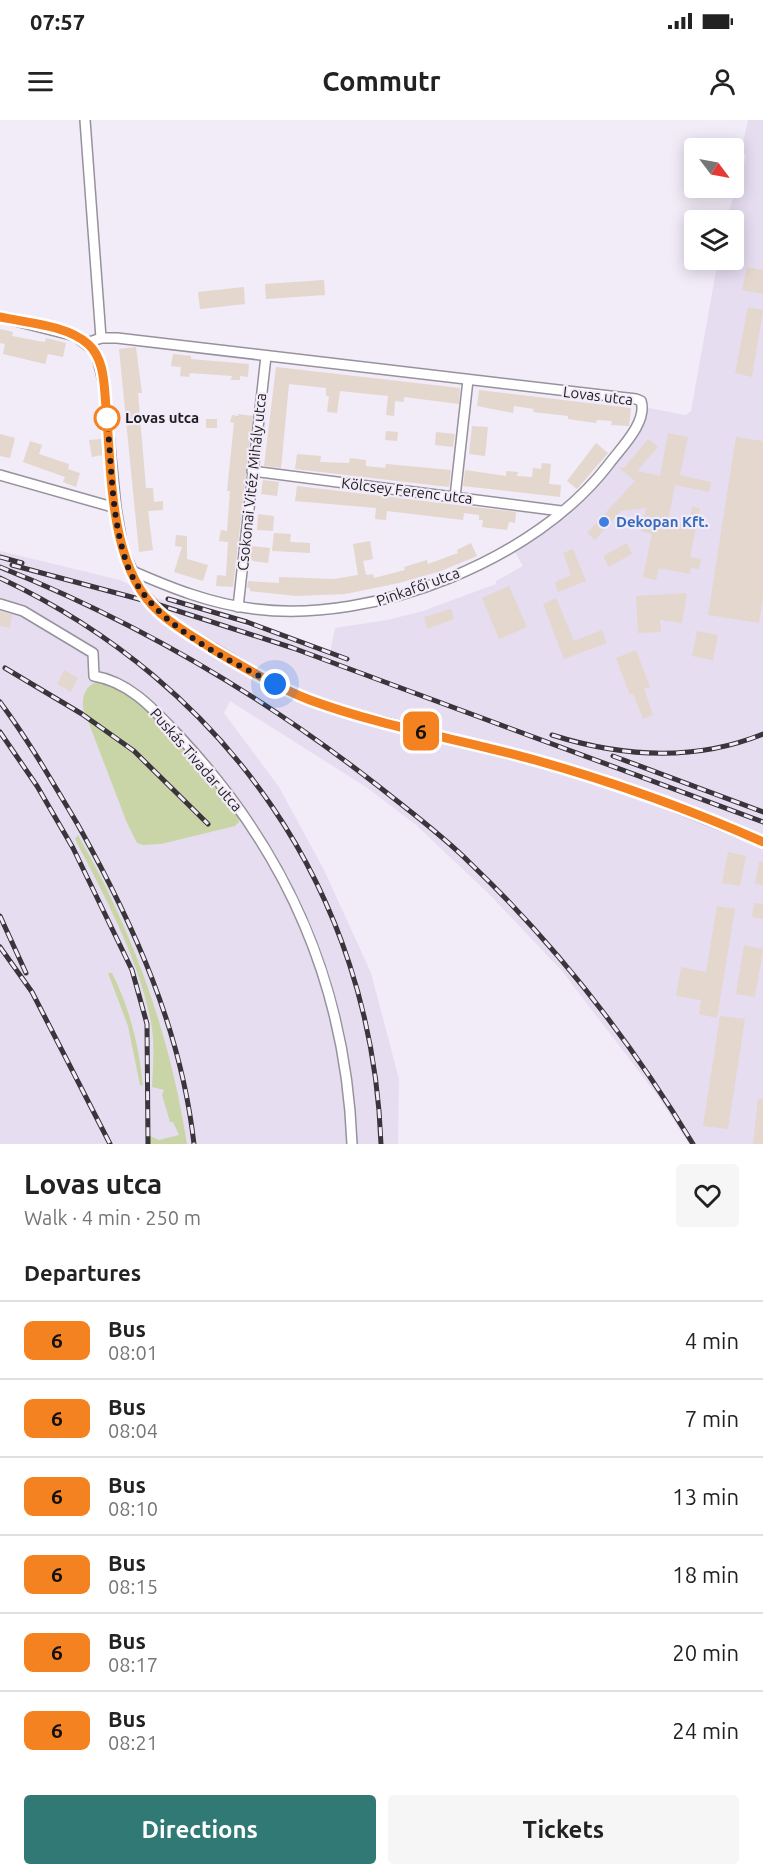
<!DOCTYPE html>
<html lang="en">
<head>
<meta charset="utf-8">
<style>
  body { margin:0; font-family:Ubuntu,sans-serif; background:#f6f6f6; color:#222; height:100vh; display:flex; flex-direction:column; font-size:22px; white-space:nowrap }
  * { box-sizing:border-box; margin:0 }
  p { font-size:20px; color:#767676 }
  .icon { flex:none; width:33px; height:33px; fill:none; stroke:currentColor; stroke-width:2; stroke-linecap:round; stroke-linejoin:round }
  .map { position:relative; height:1024px; overflow:hidden }
  .sheet { display:flex; flex-direction:column; background:#fff; flex:1 }
  .sheet>* { flex:none }
  .badge { padding:0 12px; border-radius:9px; font-size:21px; line-height:39px }
  .needle { width:39px; rotate:122deg }
  .buttons { position:absolute; left:684px; top:18px; display:grid; gap:12px }
  .buttons a { display:grid; place-items:center; width:60px; height:60px; border-radius:6px; background:#fff; box-shadow:0 3px 15px #0003; font-size:30px }
  .you { position:absolute; width:30px; height:30px; margin:-15px; border:4px solid #fff; border-radius:50%; background:#1a73e8; box-shadow:0 0 0 9px #1a73e833 }
  .map>.badge { position:absolute; translate:-50% -50%; box-shadow:0 0 0 3px #fff }
  h2 { padding:0 24px; font-size:22px; line-height:54px }
  .round { display:grid; place-items:center; flex:none; width:63px; height:63px; border-radius:6px; background:#f6f6f6 }
  .summary { display:flex; align-items:center; justify-content:space-between; height:102px; padding:0 24px }
  h1 { font-size:28px; font-weight:700; line-height:45px }
  .action { display:flex; gap:12px; margin-top:auto; padding:12px 24px }
  .action a { flex:1; height:69px; border-radius:6px; background:#317974; color:#fff; font-size:24px; font-weight:700; line-height:69px; text-align:center }
  .action a+a { background:#f6f6f6; color:#222 }
  ul { padding:0; list-style:none }
  li { display:flex; align-items:center; gap:18px; height:78px; padding:0 24px; border-top:2px solid #e0e0e0 }
  li div { flex:1 }
  li b { display:block; font-size:22px }
  li em { font-style:normal }
  li .badge { min-width:66px; font-weight:700; text-align:center }
  .status { display:flex; justify-content:space-between; align-items:center; height:42px; padding:0 30px; background:#fff; direction:ltr }
  .status svg { height:16px; fill:currentColor }
  header { display:flex; justify-content:space-between; align-items:center; height:78px; padding:0 24px; background:#fff; font-size:27px; font-weight:700 }
  .map>svg:first-child { display:block }
</style>
</head>
<body>
<div class="status"><b>07:57</b><svg viewBox="0 0 49 12"><path d="M0 12V9h3v3zM5 12V6h3v6zM10 12V3h3v9zM15 12V0h3v12zM26 1h20v11H26zM47 4h2v5h-2z"/></svg></div>
<header><svg class="icon" aria-label="menu" viewBox="0 0 24 24"><path d="M4 6h16M4 12h16M4 18h16"/></svg>Commutr<svg class="icon" aria-label="person" viewBox="0 0 24 24"><circle cx="12" cy="8" r="4"/><path d="M4 21q1-7 8-7t8 7"/></svg></header>
<div class="map">
<svg width="763" height="1024" viewBox="0 0 763 1024">
  <rect width="100%" height="100%" fill="#f2ebf8"/>
  <!-- built -->
  <polygon fill="#e7ddf1" points="748,0 763,0 763,1024 689,1024 657,975 562,851 489,774 416,705 366,667 230,581 224,593 279,667 324,750 371,853 399,959 398,1024 0,1024 0,431 120,460 156,478 330,532 335,508 387,500 423,491 496,464 496,461 523,446 515,432 568,393 609,350 635,315 648,288 686,295 691,291 718,140 734,140 734,100 726,100 744,45 746,35 741,31"/>
  <!-- green -->
  <g fill="#cad5a7">
    <path d="M102 561C111 564 120 569 127 574 148 588 241 682 239 702L235 706 161 724 143 725 137 723 127 703 83 588C82 573 87 563 102 561Z"/>
    <path d="M78 715C133 811 170 914 187 1024H150V1016L159 1020 179 1015 173 1002H170L162 975 164 970 152 967C153 946 155 924 151 902 138 837 105 777 75 719Z"/>
    <path d="M108 853H112C130 889 139 926 143 966L140 965 128 906Z"/>
  </g>
  <!-- building -->
  <g fill="#e3d7ce">
    <polygon points="747,147 763,150 763,174 742,170"/>
    <polygon points="324,160 325,175 266,179 265,164"/>
    <polygon points="244,167 245,184 200,189 198,172"/>
    <polygon points="748,187 763,190 752,257 735,253"/>
    <polygon points="0,209 13,212 12,216 38,221 45,222 46,218 66,223 63,237 48,234 45,244 3,234 5,224 0,223"/>
    <polygon points="136,227 142,273 138,273 146,368 153,368 154,382 163,381 163,390 148,391 153,430 139,432 119,229"/>
    <polygon points="173,234 191,236 191,239 249,244 248,257 240,256 240,260 231,260 232,256 190,253 189,257 180,256 181,247 171,246"/>
    <polygon points="276,247 460,268 459,284 404,277 404,282 395,281 394,296 386,295 388,276 340,271 337,293 327,292 329,276 326,276 326,268 289,264 281,348 264,346"/>
    <polygon points="479,270 631,288 629,306 611,305 612,301 597,300 596,303 568,299 568,296 533,292 534,289 514,286 513,293 477,286"/>
    <polygon points="238,294 253,296 233,467 216,466 217,455 226,456 228,422 219,421 220,414 221,410 227,411 230,371 227,371 234,303 230,302 232,295 238,296"/>
    <rect x="206" y="299" width="11" height="9"/>
    <polygon points="472,306 488,307 485,336 469,334"/>
    <polygon points="386,311 398,312 397,321 385,320"/>
    <polygon points="436,312 455,314 453,327 435,325"/>
    <polygon points="668,313 688,317 680,355 711,362 709,372 675,365 668,401 689,405 692,387 700,388 690,437 701,439 699,449 691,448 690,454 659,448 656,460 643,457 652,414 641,411 646,388 621,391 595,420 587,413 635,361 618,347 624,348 648,319 658,327 637,351 660,356"/>
    <polygon points="0,314 15,318 10,338 0,336"/>
    <polygon points="736,317 763,321 763,476 759,503 708,495"/>
    <polygon points="101,319 103,335 92,337 89,320"/>
    <polygon points="30,321 42,325 39,334 69,344 68,349 80,353 76,367 63,362 65,357 23,342"/>
    <polygon points="596,323 608,333 577,369 567,361"/>
    <polygon points="297,334 321,336 320,342 349,343 350,338 366,340 366,346 385,348 386,344 451,350 449,367 295,349"/>
    <polygon points="542,343 551,344 549,364 561,365 560,377 463,366 465,350 506,356 506,351 518,352 517,356 532,357 533,348 541,349"/>
    <polygon points="263,360 279,362 277,376 261,374"/>
    <polygon points="297,366 516,392 515,403 509,402 507,410 482,407 483,400 479,400 479,395 464,393 463,400 387,391 386,400 375,399 376,388 295,381"/>
    <polygon points="258,394 274,396 273,411 257,410"/>
    <polygon points="274,413 291,414 290,422 310,423 310,433 272,431"/>
    <polygon points="176,415 187,416 187,439 208,445 203,461 174,452 182,427 175,426"/>
    <polygon points="370,421 373,439 363,441 366,455 373,454 374,458 405,450 404,447 427,440 428,444 458,433 457,430 471,423 477,436 441,451 399,463 345,474 296,476 250,471 250,468 247,468 248,461 279,463 279,457 334,459 358,455 353,424"/>
    <polygon points="627,423 632,434 609,447 603,436"/>
    <polygon points="252,426 270,428 268,443 253,441 250,438"/>
    <polygon points="573,429 586,461 558,472 555,462 571,455 563,433"/>
    <polygon points="509,466 527,507 499,519 482,478"/>
    <polygon points="687,473 682,503 660,500 661,512 638,513 636,476"/>
    <polygon points="556,478 574,521 602,510 607,523 564,539 543,484"/>
    <polygon points="451,489 454,499 427,509 424,497"/>
    <polygon points="0,491 12,495 10,508 0,506"/>
    <polygon points="697,511 718,515 713,540 692,536"/>
    <polygon points="636,530 650,567 644,569 653,595 643,599 633,573 630,575 616,538"/>
    <polygon points="64,550 78,558 71,572 57,564"/>
    <polygon points="728,732 746,736 740,766 722,763"/>
    <polygon points="759,742 763,742 763,765 755,764"/>
    <polygon points="754,783 763,784 763,799 752,797"/>
    <polygon points="717,786 735,789 717,898 699,894 701,880 676,876 681,847 706,852"/>
    <polygon points="744,825 763,829 755,877 736,874"/>
    <polygon points="720,896 745,899 728,1009 703,1006"/>
    <polygon points="758,979 763,979 763,1024 753,1024"/>
  </g>
  <g fill="none" stroke-linecap="round" stroke-linejoin="round">
    <defs>
      <g id="minor">
        <polyline points="85,0 101,218"/>
        <polyline points="0,197 75,216 96,232 104,265 116,388 123,430 142,472 170,502 263,558 310,580 349,593 533,640 627,668 763,722"/>
        <path d="M87 223 101 218H117L636 279 641 281C648 302 620 329 609 344 536 440 374 504 255 489 211 484 171 468 130 450"/>
        <polyline points="252,351 561,391"/>
        <polyline points="0,355 116,388"/>
        <polyline points="455,377 468,260"/>
        <path d="M0 484 23 491 93 533 94 556C131 562 156 592 181 618 288 733 346 866 352 1024"/>
        <polyline points="238,487 266,236"/>
      </g>
    </defs>
    <!-- minor casing -->
    <use href="#minor" stroke="#97919d" stroke-width="12"/>
    <!-- minor -->
    <use href="#minor" stroke="#fff" stroke-width="9"/>
    <defs>
      <g id="rail">
        <polyline points="0,437 22,443"/>
        <polyline points="12,445 150,482 293,528 763,702"/>
        <path d="M0 447C138 502 265 577 382 669 412 693 443 716 470 743 557 826 631 922 693 1024"/>
        <path d="M0 458C226 564 372 772 381 1024"/>
        <polyline points="168,479 247,502 347,539"/>
        <polyline points="5,548 82,594 134,631 208,704"/>
        <path d="M0 582C29 621 53 663 78 705 134 805 181 909 194 1024"/>
        <polyline points="0,612 37,666 73,728 132,850 147,904 148,1024"/>
        <path d="M552 615C622 637 694 642 763 614"/>
        <polyline points="613,636 763,692"/>
        <polyline points="0,796 26,853"/>
        <polyline points="0,827 32,872 110,1024"/>
      </g>
    </defs>
    <!-- rail casing -->
    <use href="#rail" stroke="#39353b" stroke-width="5"/>
    <!-- rail -->
    <use href="#rail" stroke="#f2ebf8" stroke-width="3" stroke-dasharray="9" stroke-linecap="butt"/>
  </g>
  <g fill="none" stroke-linecap="round" stroke-linejoin="round">
    <defs>
      <path id="line" d="M0 197C27 203 67 205 88 224 105 239 104 266 106 287 112 351 108 446 159 492 175 507 196 518 214 530 245 548 277 567 310 580 383 607 460 619 535 640 613 662 689 689 763 722"/>
    </defs>
    <!-- line casing -->
    <use href="#line" stroke="#fff" stroke-width="14"/>
    <!-- line -->
    <use href="#line" stroke="#f58220" stroke-width="9"/>
    <!-- walk -->
    <path stroke="#1f1c21" stroke-width="6" stroke-dasharray="0 10.8" d="M107 298C112 347 111 401 128 447 150 503 224 538 275 564"/>
  </g>
  <!-- markers -->
  <circle fill="#fff" stroke="#f58220" stroke-width="3" cx="107" cy="298" r="12"/>
  <circle fill="#3f7fe0" stroke="#f2ebf8" stroke-width="2" cx="604" cy="402" r="6"/>
  <g text-anchor="middle" stroke-width="4.5" stroke-linejoin="round" paint-order="stroke">
    <!-- street labels -->
    <g font-size="15" fill="#1f1c21" stroke="#f2ebf8">
      <text transform="translate(598 276) rotate(7)" y="5">Lovas utca</text>
      <text transform="translate(252 362) rotate(-84)" y="5">Csokonai Vitéz Mihály utca</text>
      <text transform="translate(407 371) rotate(7)" y="5">Kölcsey Ferenc utca</text>
      <text transform="translate(418 467) rotate(-20)" y="5">Pinkafői utca</text>
      <text transform="translate(196 640) rotate(49)" y="5">Puskás Tivadar utca</text>
    </g>
    <!-- stop labels -->
    <g font-size="15" font-weight="bold" fill="#1f1c21" stroke="#f2ebf8" text-anchor="start">
      <text x="125" y="303">Lovas utca</text>
    </g>
    <!-- shop labels -->
    <g font-size="15" font-weight="bold" fill="#366cbe" stroke="#f2ebf8" text-anchor="start">
      <text x="616" y="407">Dekopan Kft.</text>
    </g>
  </g>
</svg>
<div class="buttons">
<a><svg class="needle" viewBox="-14 -14 28 28"><path d="M0-13l5 13h-10z" fill="#e53935"/><path d="M0 13l5-13h-10z" fill="#767676"/></svg></a>
<a><svg class="icon" aria-label="layers" viewBox="0 0 24 24"><path d="M12 4l9 5-9 5-9-5zM3 14l9 5 9-5"/></svg></a>
</div>
<div class="you" style="left:275px;top:564px"></div>
<b class="badge" style="left:421px;top:611px;background:#f58220;color:#111">6</b>
</div>
<section class="sheet">
<div class="summary"><div><h1>Lovas utca</h1><p>Walk · 4 min · 250 m</p></div><a class="round"><svg class="icon" aria-label="heart" viewBox="0 0 24 24"><path d="M12 20l-8-8c-3-5 5-10 8-4 3-6 11-1 8 4z"/></svg></a></div>
<h2>Departures</h2>
<ul>
<li><span class="badge" style="background:#f58220;color:#111">6</span><div><b>Bus</b><p>08:01</p></div><em>4 min</em></li>
<li><span class="badge" style="background:#f58220;color:#111">6</span><div><b>Bus</b><p>08:04</p></div><em>7 min</em></li>
<li><span class="badge" style="background:#f58220;color:#111">6</span><div><b>Bus</b><p>08:10</p></div><em>13 min</em></li>
<li><span class="badge" style="background:#f58220;color:#111">6</span><div><b>Bus</b><p>08:15</p></div><em>18 min</em></li>
<li><span class="badge" style="background:#f58220;color:#111">6</span><div><b>Bus</b><p>08:17</p></div><em>20 min</em></li>
<li><span class="badge" style="background:#f58220;color:#111">6</span><div><b>Bus</b><p>08:21</p></div><em>24 min</em></li>
</ul>
<div class="action"><a>Directions</a><a>Tickets</a></div>
</section>
</body>
</html>
